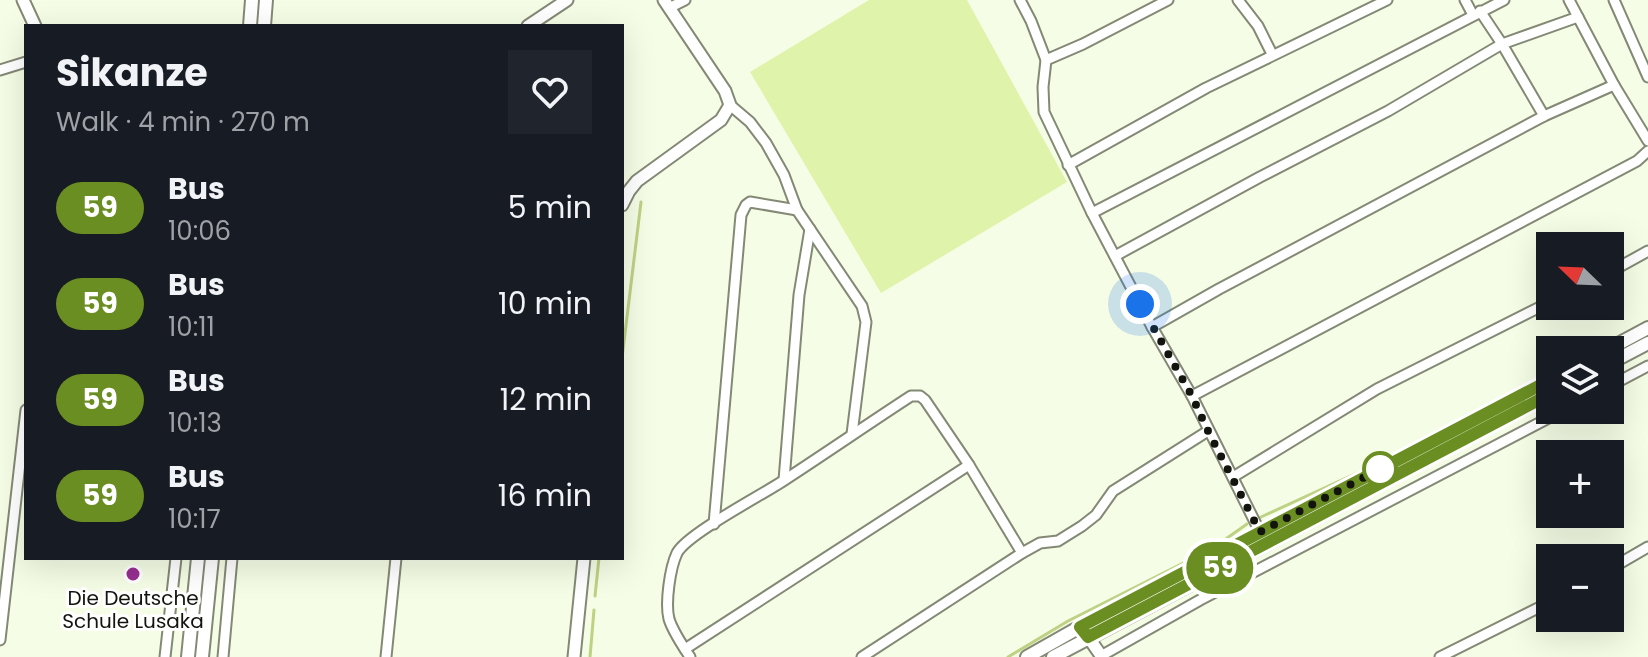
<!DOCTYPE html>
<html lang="en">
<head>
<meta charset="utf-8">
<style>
  body { margin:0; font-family:Poppins,sans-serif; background:#20242c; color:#f1f3f6; height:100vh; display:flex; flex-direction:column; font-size:30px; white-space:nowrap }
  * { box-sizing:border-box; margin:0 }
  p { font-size:26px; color:#9ea1a6 }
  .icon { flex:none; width:44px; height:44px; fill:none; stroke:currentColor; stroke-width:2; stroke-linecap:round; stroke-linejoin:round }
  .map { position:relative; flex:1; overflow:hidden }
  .drawer { position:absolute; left:24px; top:24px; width:600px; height:536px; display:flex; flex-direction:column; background:#171b24; border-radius:0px; box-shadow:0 8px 32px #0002 }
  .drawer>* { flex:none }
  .badge { padding:0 16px; border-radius:26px; font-size:28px; line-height:52px }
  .needle { width:52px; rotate:293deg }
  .controls { position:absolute; left:1536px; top:232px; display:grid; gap:16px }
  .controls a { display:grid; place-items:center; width:88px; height:88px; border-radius:0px; background:#171b24; box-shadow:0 8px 32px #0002; font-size:40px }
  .you { position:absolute; width:40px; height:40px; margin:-20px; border:6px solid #fff; border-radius:50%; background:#1a73e8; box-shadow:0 0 0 12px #1a73e833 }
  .map>.badge { position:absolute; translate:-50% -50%; box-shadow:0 0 0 4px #fff }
  .round { display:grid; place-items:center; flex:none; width:84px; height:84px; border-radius:0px; background:#20242c }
  .headline { display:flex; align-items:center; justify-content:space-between; height:136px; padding:0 32px }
  h1 { font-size:38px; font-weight:700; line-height:60px }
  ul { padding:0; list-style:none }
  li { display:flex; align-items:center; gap:24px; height:96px; padding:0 32px }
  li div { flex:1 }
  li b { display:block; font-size:30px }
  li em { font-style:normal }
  li .badge { min-width:88px; font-weight:700; text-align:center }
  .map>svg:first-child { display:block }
</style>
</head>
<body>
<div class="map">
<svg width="1648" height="657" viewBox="0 0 1648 657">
  <rect width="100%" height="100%" fill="#f6fde6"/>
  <!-- green -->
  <polygon fill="#e0f3aa" points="869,0 967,0 1067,182 881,293 750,72"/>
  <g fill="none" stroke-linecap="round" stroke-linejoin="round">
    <!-- stream -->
    <g stroke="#bed284" stroke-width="3">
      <polyline points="622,358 641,202"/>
      <polyline points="1261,517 1359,472"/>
      <polyline points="595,596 599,558"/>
      <polyline points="590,657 594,610"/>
      <polyline points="1008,657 1068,621 1213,548 1247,524"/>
    </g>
    <defs>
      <g id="minor">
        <polyline points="1020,0 1031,21 1046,60 1043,87 1044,112 1092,213 1152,327 1192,396 1260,532"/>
        <polyline points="1238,0 1258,26 1272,54"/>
        <polyline points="1465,0 1473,15"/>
        <polyline points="1569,0 1614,85 1648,141"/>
        <polyline points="1614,0 1648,77"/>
        <polyline points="669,8 685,0"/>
        <polyline points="1480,11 1502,44 1544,116"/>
        <polyline points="1046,60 1083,44 1168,0"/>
        <polyline points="0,70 26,62"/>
        <polyline points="730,105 750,122 766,143 784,175 797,210 862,306 866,322 852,434"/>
        <polyline points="1068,165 1206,88 1387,0"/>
        <polyline points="1092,213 1504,0"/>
        <polyline points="1115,256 1260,177 1388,111 1502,44 1578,17"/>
        <polyline points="1610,272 1648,251"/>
        <polyline points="1152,327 1219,289 1544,116 1614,85"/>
        <polyline points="1610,386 1648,366"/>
        <polyline points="1192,396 1637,161 1648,151"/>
        <polyline points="1233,477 1377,389 1550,302"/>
        <polyline points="784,480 799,295 810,229"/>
        <polyline points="714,524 741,215 746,205 750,202 797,210"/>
        <polyline points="1610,569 1648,547"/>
        <polyline points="0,640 26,410"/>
        <polyline points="685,649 969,465"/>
        <polyline points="1101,656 1200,600 1564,410"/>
        <polyline points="165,657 176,558"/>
        <polyline points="223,657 232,558"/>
        <polyline points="386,657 396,558"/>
        <path d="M690 657C683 646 673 632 669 619 665 603 670 568 677 553 687 534 762 495 783 481 826 453 868 424 911 396H920L925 400 969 465 1022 553"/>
        <polyline points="862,657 1022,553 1040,543 1058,541 1082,526 1096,515 1113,491 1208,431"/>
        <polyline points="1440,657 1550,602"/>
      </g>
      <g id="tertiary">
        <polyline points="23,0 35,26"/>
        <polyline points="528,26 567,0"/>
        <polyline points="622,205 629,191 637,181 721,120 730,105 725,91 664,0"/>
        <polyline points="1084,631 1102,657"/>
        <polyline points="574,657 584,558"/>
      </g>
      <g id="secondary">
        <polyline points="250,26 252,0"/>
        <polyline points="264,26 266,0"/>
        <polyline points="1607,350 1648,328"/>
        <polyline points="1610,363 1648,343"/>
        <polyline points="188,657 198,558"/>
        <polyline points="202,657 212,558"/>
        <polyline points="1027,657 1080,627 1550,380"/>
        <polyline points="1053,657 1550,394"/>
      </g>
    </defs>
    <!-- minor casing -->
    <use href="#minor" stroke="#838975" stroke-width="13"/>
    <!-- tertiary casing -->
    <use href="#tertiary" stroke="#838975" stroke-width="15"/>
    <!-- secondary casing -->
    <use href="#secondary" stroke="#838975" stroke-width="16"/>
    <!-- minor -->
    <use href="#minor" stroke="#fff" stroke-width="9"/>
    <!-- tertiary -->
    <use href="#tertiary" stroke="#fff" stroke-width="11"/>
    <!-- secondary -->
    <use href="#secondary" stroke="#fff" stroke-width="12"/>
  </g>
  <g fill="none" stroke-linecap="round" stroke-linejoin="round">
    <defs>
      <polyline id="line" points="1550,380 1080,627 1088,637 1550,394"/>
    </defs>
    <!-- line casing -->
    <use href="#line" stroke="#fff" stroke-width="18"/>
    <!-- line -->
    <use href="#line" stroke="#6b8e23" stroke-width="12"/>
    <!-- walk -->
    <polyline stroke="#12140d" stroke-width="8" stroke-dasharray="0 14.4" points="1140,304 1192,396 1208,431 1260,532 1380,469"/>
  </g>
  <!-- markers -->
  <circle fill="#fff" stroke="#6b8e23" stroke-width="4" cx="1380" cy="469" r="16"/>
  <circle fill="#972e91" stroke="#fff" stroke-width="3" cx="133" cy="574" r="8"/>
  <g text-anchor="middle" stroke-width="6" stroke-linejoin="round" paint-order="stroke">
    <!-- poi labels -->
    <g font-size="20" fill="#12140d" stroke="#fff">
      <text x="133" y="605">Die Deutsche<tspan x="133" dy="23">Schule Lusaka</tspan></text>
    </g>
  </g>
</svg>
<div class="controls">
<a><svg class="needle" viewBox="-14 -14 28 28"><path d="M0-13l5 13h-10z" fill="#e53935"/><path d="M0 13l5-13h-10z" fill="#9ea1a6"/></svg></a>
<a><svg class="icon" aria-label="layers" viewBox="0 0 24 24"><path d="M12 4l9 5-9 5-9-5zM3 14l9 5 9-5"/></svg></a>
<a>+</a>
<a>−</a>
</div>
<div class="you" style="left:1140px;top:304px"></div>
<b class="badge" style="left:1220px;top:568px;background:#6b8e23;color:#fff">59</b>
<section class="drawer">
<div class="headline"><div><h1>Sikanze</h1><p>Walk · 4 min · 270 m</p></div><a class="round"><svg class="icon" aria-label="heart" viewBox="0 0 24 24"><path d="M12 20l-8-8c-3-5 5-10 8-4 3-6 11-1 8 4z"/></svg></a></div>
<ul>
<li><span class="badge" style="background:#6b8e23;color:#fff">59</span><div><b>Bus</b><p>10:06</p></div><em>5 min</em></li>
<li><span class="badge" style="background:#6b8e23;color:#fff">59</span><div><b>Bus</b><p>10:11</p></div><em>10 min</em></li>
<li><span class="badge" style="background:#6b8e23;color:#fff">59</span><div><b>Bus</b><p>10:13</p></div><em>12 min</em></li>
<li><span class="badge" style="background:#6b8e23;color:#fff">59</span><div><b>Bus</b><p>10:17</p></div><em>16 min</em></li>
</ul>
</section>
</div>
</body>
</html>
